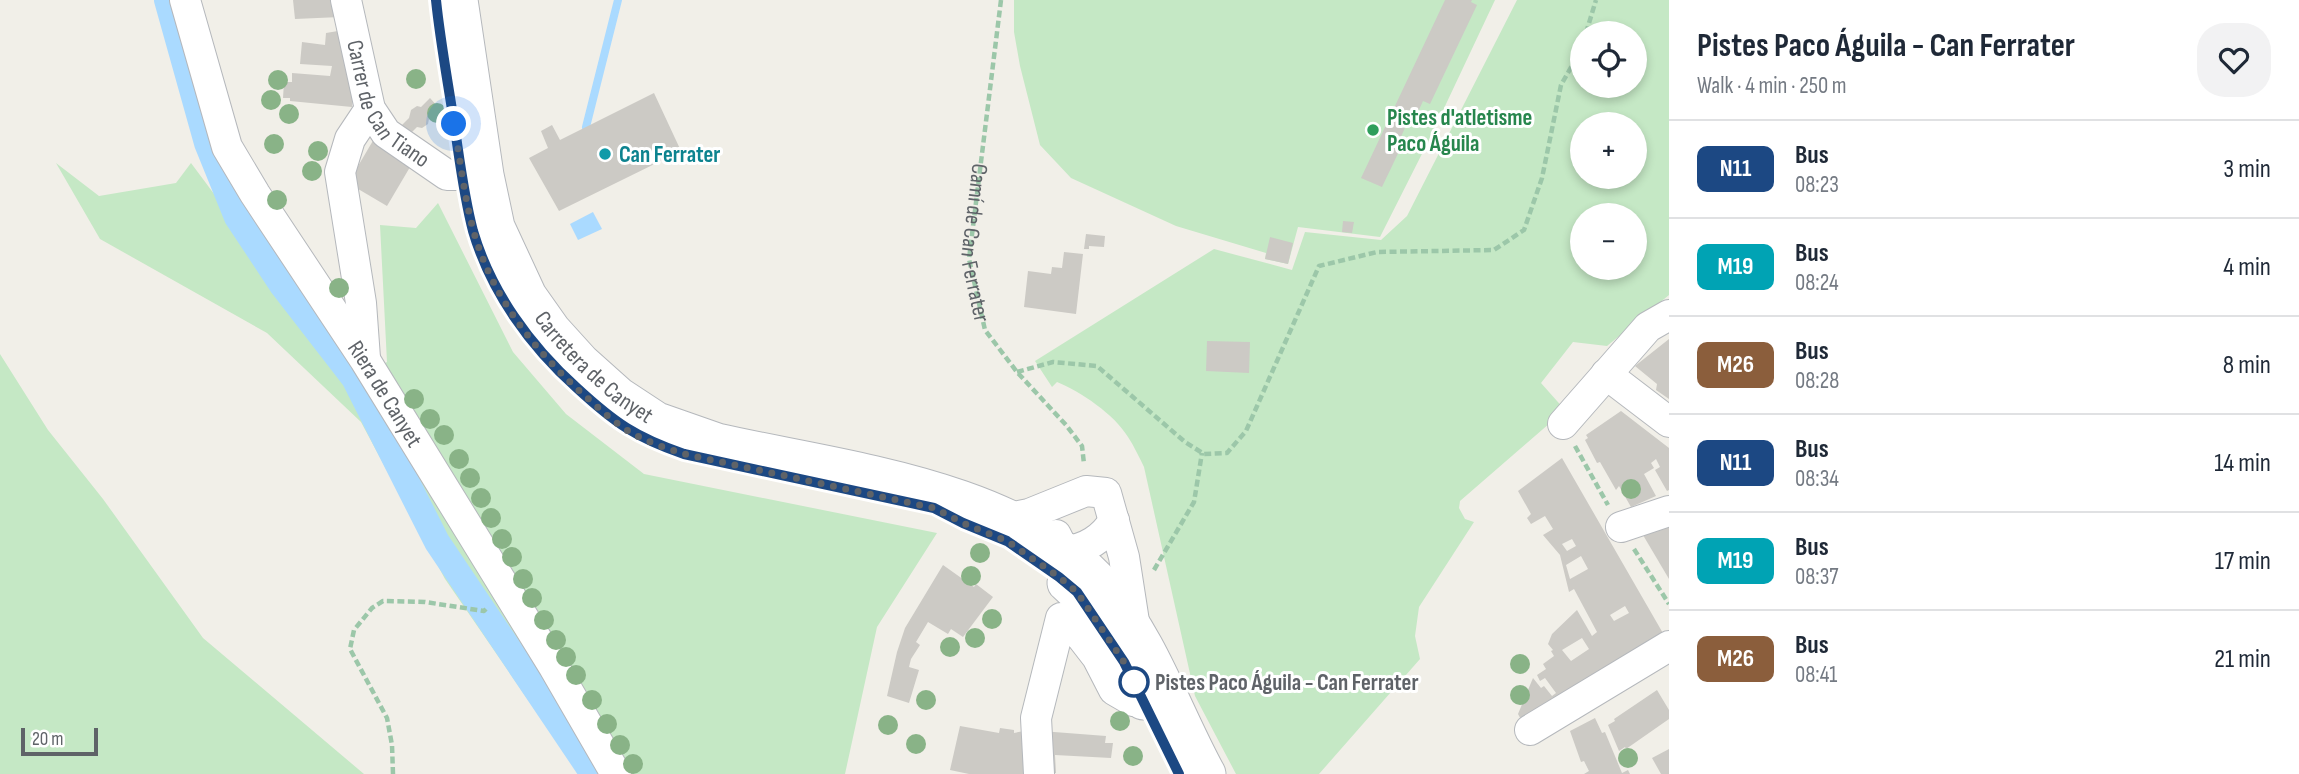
<!DOCTYPE html>
<html lang="en">
<head>
<meta charset="utf-8">
<style>
  body { margin:0; font-family:"Sofia Sans Condensed",sans-serif; background:#f2f2f3; color:#1f2937; height:100vh; display:flex; flex-direction:column; font-size:26px; white-space:nowrap }
  * { box-sizing:border-box; margin:0 }
  p { font-size:23px; color:#747a83 }
  .icon { flex:none; width:38px; height:38px; fill:none; stroke:currentColor; stroke-width:2; stroke-linecap:round; stroke-linejoin:round }
  .map { position:relative; flex:1; overflow:hidden }
  .panel { display:flex; flex-direction:column; background:#fff; width:630px }
  .panel>* { flex:none }
  .badge { padding:0 14px; border-radius:10px; font-size:24px; line-height:46px }
  .controls { position:absolute; left:1570px; top:21px; display:grid; gap:14px }
  .controls a { display:grid; place-items:center; width:77px; height:77px; border-radius:50%; background:#fff; box-shadow:0 4px 10px #0003; font-size:35px }
  .scale { position:absolute; left:21px; bottom:18px; width:77px; box-sizing:border-box; padding-left:7px; border:4px solid #5f6368; border-top:0; font-size:19px; line-height:24px; white-space:nowrap; color:#5f6368; -webkit-text-stroke:5px #fff; paint-order:stroke }
  .you { position:absolute; width:35px; height:35px; margin:-18px; border:5px solid #fff; border-radius:50%; background:#1a73e8; box-shadow:0 0 0 10px #1a73e833 }
  .map>.badge { position:absolute; translate:-50% -50%; box-shadow:0 0 0 4px #fff }
  .round { display:grid; place-items:center; flex:none; width:74px; height:74px; border-radius:28px; background:#f2f2f3 }
  .summary { display:flex; align-items:center; justify-content:space-between; height:119px; padding:0 28px }
  h1 { font-size:33px; font-weight:700; line-height:52px }
  ul { padding:0; list-style:none }
  li { display:flex; align-items:center; gap:21px; height:98px; padding:0 28px; border-top:2px solid #e0e1e3 }
  li div { flex:1 }
  li b { display:block; font-size:26px }
  li em { font-style:normal }
  li .badge { min-width:77px; font-weight:700; text-align:center }
  main { display:flex; flex:1; min-height:0 }
  .map>svg:first-child { display:block }
</style>
</head>
<body>
<main>
<div class="map">
<svg width="1669" height="774" viewBox="0 0 1669 774">
  <rect width="100%" height="100%" fill="#f1efe8"/>
  <!-- green -->
  <g fill="#c5e8c5" fill-rule="evenodd">
    <polygon points="1014,0 1495,0 1430,138 1380,237 1298,227 1288,264 1265,259 1266,253 1176,226 1071,178 1040,145 1020,66 1014,32"/>
    <path d="M1517 0H1669V295L1607 346 1573 342 1541 383 1565 410 1460 501 1459 508 1465 519 1474 522 1419 607 1415 636 1420 659 1319 774H1236L1195 696 1144 467C1139 457 1134 446 1128 437 1114 414 1081 392 1057 382L1052 387 1035 361 1214 249 1292 270 1305 232 1381 240 1407 216ZM1582 33H1634V86H1582ZM1582 124H1634V177H1582ZM1582 215H1634V268H1582Z"/>
    <polygon points="56,163 99,196 176,183 191,163 354,382 387,362 380,225 416,228 438,203 513,352 566,414 644,474 937,533 877,627 845,774 579,774 445,579 361,422 267,333 100,239"/>
    <polygon points="0,354 48,430 103,499 203,638 364,774 0,774"/>
  </g>
  <!-- water -->
  <polygon fill="#aadaff" points="593,212 602,229 578,240 570,224"/>
  <g fill="none" stroke-linecap="round" stroke-linejoin="round">
    <!-- stream -->
    <polyline stroke="#aadaff" stroke-width="8" points="586,127 618,0"/>
    <!-- canal -->
    <polyline stroke="#aadaff" stroke-width="26" points="167,0 207,143 237,217 282,285 354,378 437,542 593,774"/>
  </g>
  <!-- building -->
  <g fill="#cccac5" fill-rule="evenodd">
    <polygon points="293,0 336,0 340,17 295,19"/>
    <polygon points="1445,0 1472,0 1471,2 1477,5 1430,104 1423,101 1413,123 1408,121 1400,139 1404,141 1382,187 1361,178"/>
    <polygon points="344,30 355,82 352,107 290,101 290,98 283,98 284,82 292,82 292,73 330,76 332,66 300,64 302,42 325,45 326,33"/>
    <polygon points="654,93 681,151 559,211 529,158 548,148 541,131 552,125 560,140"/>
    <polygon points="430,98 438,107 430,114 428,124 422,128 417,127 409,135 401,126 409,118 411,110 417,106 421,107"/>
    <polygon points="374,139 413,162 387,206 348,183"/>
    <polygon points="1343,221 1354,222 1352,233 1342,232"/>
    <polygon points="1086,234 1105,236 1104,247 1089,246 1089,249 1084,249"/>
    <polygon points="1270,237 1293,243 1288,264 1265,259"/>
    <polygon points="1064,252 1083,254 1076,314 1024,307 1028,271 1051,274 1052,267 1062,268"/>
    <polygon points="1669,339 1669,399 1656,390 1657,384 1635,366"/>
    <polygon points="1207,341 1250,342 1249,373 1206,371"/>
    <polygon points="1621,411 1669,448 1669,490 1667,491 1655,470 1660,467 1656,459 1651,463 1654,468 1644,474 1656,496 1631,507 1619,486 1616,490 1600,462 1597,463 1585,440 1588,438 1586,435"/>
    <path d="M1562 458 1664 635 1524 725 1518 714 1533 678 1541 688 1544 686 1552 696 1556 693 1545 678 1540 681 1537 675 1546 669 1543 664 1554 656 1551 651 1553 650 1548 644 1552 634 1577 610 1592 636 1597 632 1574 589 1569 592 1560 555 1543 535 1553 529 1545 516 1531 524 1527 518 1531 514 1518 491ZM1572 539 1576 546 1567 551 1562 544ZM1581 556 1588 569 1570 579 1566 565ZM1625 606 1629 613 1614 621 1610 615ZM1582 638 1589 649 1571 661 1562 650Z"/>
    <polygon points="1669,519 1669,579 1640,530"/>
    <polygon points="943,565 974,587 976,584 993,597 963,637 951,629 948,634 928,622 916,642 920,645 911,659 909,667 919,670 909,703 887,696 897,652 905,628"/>
    <polygon points="1657,690 1669,710 1669,719 1626,749 1625,747 1619,751 1608,725 1615,721 1614,719"/>
    <polygon points="1595,718 1602,733 1605,732 1622,773 1628,770 1630,774 1584,774 1589,771 1584,761 1581,762 1570,731"/>
    <polygon points="960,726 999,733 1000,728 1014,730 1014,733 1029,730 1032,774 969,774 950,770"/>
    <polygon points="1041,731 1106,736 1105,743 1113,743 1111,758 1055,755 1056,773 1045,774"/>
    <polygon points="1669,749 1669,774 1661,774 1652,758"/>
  </g>
  <g fill="none" stroke-linecap="round" stroke-linejoin="round">
    <defs>
      <g id="minor">
        <path id="s2" d="M185 0 227 147 255 194 365 360 554 667 616 774"/>
        <path id="s3" d="M346 0 370 109 386 133 447 175H462"/>
        <polyline points="365,358 361,303 340,172 350,139 370,109"/>
        <polyline points="1606,374 1669,422"/>
        <polyline points="1563,424 1648,327 1669,315"/>
        <polyline points="1009,518 1029,514 1086,491 1106,493 1124,557 1135,628"/>
        <polyline points="1621,527 1669,511"/>
        <path d="M1056 535 1064 551C1085 550 1104 538 1114 520"/>
        <polyline points="1530,730 1669,646"/>
        <polyline points="1039,774 1036,718 1061,618 1073,626 1097,657 1114,690 1133,701 1144,702"/>
      </g>
      <g id="tertiary">
        <path id="s4" d="M459 0 485 175 496 227 528 296 552 330 581 362 619 396 657 421 717 442C841 470 1018 487 1105 588 1151 642 1173 712 1207 774"/>
        <path d="M1066 583C1099 611 1125 662 1143 701"/>
      </g>
    </defs>
    <!-- minor casing -->
    <use href="#minor" stroke="#b5b8bc" stroke-width="32"/>
    <!-- tertiary casing -->
    <use href="#tertiary" stroke="#b5b8bc" stroke-width="39"/>
    <!-- path -->
    <g stroke="#9cc7a9" stroke-width="4.5" stroke-dasharray="7 3.5" stroke-linecap="butt">
      <path id="s1" d="M1001 0 969 259 985 330 1017 372 1066 425 1082 446 1084 464"/>
      <polyline points="1586,33 1596,0"/>
      <polyline points="1017,372 1053,362 1097,366 1185,442 1204,454 1227,453 1246,431 1319,266 1377,252 1494,250 1524,230 1542,178 1561,85 1582,48"/>
      <polyline points="1575,446 1608,505"/>
      <polyline points="1634,549 1669,604"/>
      <polyline points="1154,570 1194,502 1202,453"/>
      <polyline points="393,774 392,745 387,718 350,649 354,630 372,608 383,601 425,602 484,611 486,609"/>
    </g>
    <!-- minor -->
    <use href="#minor" stroke="#fff" stroke-width="30"/>
    <!-- tertiary -->
    <use href="#tertiary" stroke="#fff" stroke-width="37"/>
  </g>
  <!-- trees -->
  <g fill="#89b387">
    <circle cx="416" cy="79" r="10"/>
    <circle cx="278" cy="80" r="10"/>
    <circle cx="271" cy="100" r="10"/>
    <circle cx="437" cy="113" r="10"/>
    <circle cx="289" cy="114" r="10"/>
    <circle cx="274" cy="144" r="10"/>
    <circle cx="318" cy="151" r="10"/>
    <circle cx="312" cy="171" r="10"/>
    <circle cx="277" cy="200" r="10"/>
    <circle cx="339" cy="288" r="10"/>
    <circle cx="414" cy="399" r="10"/>
    <circle cx="430" cy="419" r="10"/>
    <circle cx="444" cy="435" r="10"/>
    <circle cx="459" cy="459" r="10"/>
    <circle cx="470" cy="478" r="10"/>
    <circle cx="1631" cy="489" r="10"/>
    <circle cx="481" cy="498" r="10"/>
    <circle cx="491" cy="518" r="10"/>
    <circle cx="502" cy="539" r="10"/>
    <circle cx="980" cy="553" r="10"/>
    <circle cx="512" cy="557" r="10"/>
    <circle cx="971" cy="576" r="10"/>
    <circle cx="523" cy="579" r="10"/>
    <circle cx="532" cy="598" r="10"/>
    <circle cx="992" cy="619" r="10"/>
    <circle cx="544" cy="620" r="10"/>
    <circle cx="975" cy="638" r="10"/>
    <circle cx="556" cy="640" r="10"/>
    <circle cx="950" cy="647" r="10"/>
    <circle cx="566" cy="657" r="10"/>
    <circle cx="1520" cy="664" r="10"/>
    <circle cx="576" cy="675" r="10"/>
    <circle cx="1520" cy="695" r="10"/>
    <circle cx="592" cy="700" r="10"/>
    <circle cx="926" cy="700" r="10"/>
    <circle cx="1120" cy="721" r="10"/>
    <circle cx="607" cy="724" r="10"/>
    <circle cx="888" cy="725" r="10"/>
    <circle cx="916" cy="744" r="10"/>
    <circle cx="620" cy="745" r="10"/>
    <circle cx="1133" cy="756" r="10"/>
    <circle cx="1628" cy="758" r="10"/>
    <circle cx="633" cy="764" r="10"/>
  </g>
  <g fill="none" stroke-linecap="round" stroke-linejoin="round">
    <defs>
      <path id="line" d="M436 0C440 39 447 77 453 116 459 154 463 193 473 231 491 292 530 346 577 388 615 423 635 437 684 454L934 508 963 523 1007 541 1059 577 1077 592 1124 662 1179 774"/>
    </defs>
    <!-- line casing -->
    <use href="#line" stroke="#fff" stroke-width="16"/>
    <!-- line -->
    <use href="#line" stroke="#1c4883" stroke-width="10"/>
    <!-- walk -->
    <path stroke="#5f6368" stroke-width="7" stroke-dasharray="0 12.6" d="M454 124C460 159 464 195 473 229 491 296 534 350 584 395 599 408 613 422 630 432 647 442 666 448 684 454L934 508 963 523 1007 541 1059 577 1077 592 1124 662 1136 685 1134 682"/>
  </g>
  <!-- markers -->
  <circle fill="#2e9e5b" stroke="#fff" stroke-width="2.5" cx="1373" cy="130" r="7"/>
  <circle fill="#0f9aa8" stroke="#fff" stroke-width="2.5" cx="605" cy="154" r="7"/>
  <circle fill="#fff" stroke="#1c4883" stroke-width="3.5" cx="1134" cy="682" r="14"/>
  <g text-anchor="middle" stroke-width="6" stroke-linejoin="round" paint-order="stroke">
    <!-- street labels -->
    <g font-size="23" fill="#5f6368" stroke="#fff">
      <text dy="8" stroke="none"><textPath href="#s3" startOffset="116">Carrer de Can Tiano</textPath></text>
      <text dy="8" stroke="none"><textPath href="#s1" startOffset="245">Camí de Can Ferrater</textPath></text>
      <text dy="8" stroke="none"><textPath href="#s4" startOffset="404">Carretera de Canyet</textPath></text>
      <text dy="8" stroke="none"><textPath href="#s2" startOffset="446">Riera de Canyet</textPath></text>
    </g>
    <!-- leisure labels -->
    <g font-size="23" font-weight="bold" fill="#27864d" stroke="#fff" text-anchor="start">
      <text x="1387" y="125">Pistes d'atletisme<tspan x="1387" dy="26">Paco Águila</tspan></text>
    </g>
    <!-- culture labels -->
    <g font-size="23" font-weight="bold" fill="#0d838f" stroke="#fff" text-anchor="start">
      <text x="619" y="162">Can Ferrater</text>
    </g>
    <!-- stop labels -->
    <g font-size="23" font-weight="bold" fill="#5f6368" stroke="#fff" text-anchor="start">
      <text x="1155" y="690">Pistes Paco Águila - Can Ferrater</text>
    </g>
  </g>
</svg>
<div class="controls">
<a><svg class="icon" aria-label="locate" viewBox="0 0 24 24"><circle cx="12" cy="12" r="6"/><path d="M12 2v4M12 18v4M2 12h4M18 12h4"/></svg></a>
<a>+</a>
<a>−</a>
</div>
<div class="scale">20 m</div>
<div class="you" style="left:454px;top:124px"></div>
</div>
<section class="panel">
<div class="summary"><div><h1>Pistes Paco Águila - Can Ferrater</h1><p>Walk · 4 min · 250 m</p></div><a class="round"><svg class="icon" aria-label="heart" viewBox="0 0 24 24"><path d="M12 20l-8-8c-3-5 5-10 8-4 3-6 11-1 8 4z"/></svg></a></div>
<ul>
<li><span class="badge" style="background:#1c4883;color:#fff">N11</span><div><b>Bus</b><p>08:23</p></div><em>3 min</em></li>
<li><span class="badge" style="background:#00a3b4;color:#fff">M19</span><div><b>Bus</b><p>08:24</p></div><em>4 min</em></li>
<li><span class="badge" style="background:#8b5e3c;color:#fff">M26</span><div><b>Bus</b><p>08:28</p></div><em>8 min</em></li>
<li><span class="badge" style="background:#1c4883;color:#fff">N11</span><div><b>Bus</b><p>08:34</p></div><em>14 min</em></li>
<li><span class="badge" style="background:#00a3b4;color:#fff">M19</span><div><b>Bus</b><p>08:37</p></div><em>17 min</em></li>
<li><span class="badge" style="background:#8b5e3c;color:#fff">M26</span><div><b>Bus</b><p>08:41</p></div><em>21 min</em></li>
</ul>
</section>
</main>
</body>
</html>
